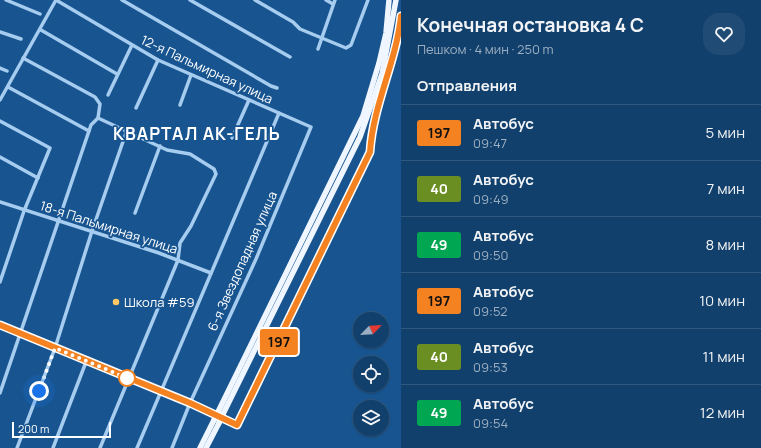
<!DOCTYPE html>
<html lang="ru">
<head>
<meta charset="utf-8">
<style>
  body { margin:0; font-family:Manrope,sans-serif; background:#1f4b74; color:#f1f3f6; height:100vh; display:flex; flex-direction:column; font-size:15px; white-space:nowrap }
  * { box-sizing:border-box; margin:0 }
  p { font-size:13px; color:#9cafc2 }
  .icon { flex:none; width:22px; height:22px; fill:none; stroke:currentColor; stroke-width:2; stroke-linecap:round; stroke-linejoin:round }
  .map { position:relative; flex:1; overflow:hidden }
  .details { display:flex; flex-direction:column; background:#12406c; width:360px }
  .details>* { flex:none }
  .badge { padding:0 8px; border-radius:3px; font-size:14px; line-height:26px }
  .needle { width:26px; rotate:65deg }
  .tools { position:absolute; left:353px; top:312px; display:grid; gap:8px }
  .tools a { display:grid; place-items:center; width:36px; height:36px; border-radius:50%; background:#12406c; box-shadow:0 1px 3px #0004,0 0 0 1px #31597f; font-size:20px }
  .scale { position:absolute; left:12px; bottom:10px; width:99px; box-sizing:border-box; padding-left:4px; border:2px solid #fff; border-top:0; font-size:11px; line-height:14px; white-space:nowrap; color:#fff; -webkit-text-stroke:3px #185590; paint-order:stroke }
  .you { position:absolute; width:20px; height:20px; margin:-10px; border:3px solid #fff; border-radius:50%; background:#1a73e8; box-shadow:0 0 0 6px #1a73e833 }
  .map>.badge { position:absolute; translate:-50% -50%; box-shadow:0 0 0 2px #fff }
  h2 { padding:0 16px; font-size:15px; line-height:36px }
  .round { display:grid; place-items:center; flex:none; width:42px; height:42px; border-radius:16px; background:#1f4b74 }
  .overview { display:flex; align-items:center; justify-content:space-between; height:68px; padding:0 16px }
  h1 { font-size:19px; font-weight:700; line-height:30px }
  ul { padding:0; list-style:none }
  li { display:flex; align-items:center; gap:12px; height:56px; padding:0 16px; border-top:1px solid #31597f }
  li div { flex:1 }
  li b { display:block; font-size:15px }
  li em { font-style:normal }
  li .badge { min-width:44px; font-weight:700; text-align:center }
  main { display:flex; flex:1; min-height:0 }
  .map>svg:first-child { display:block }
</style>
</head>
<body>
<main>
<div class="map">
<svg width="401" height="448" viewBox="0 0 401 448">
  <rect width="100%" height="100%" fill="#185590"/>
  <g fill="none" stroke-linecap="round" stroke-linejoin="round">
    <!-- minor -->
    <g stroke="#a6ccef" stroke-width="3.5">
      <polyline points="6,0 40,14"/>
      <polyline points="56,0 158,60 311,127 256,259 190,403 172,448"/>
      <polyline points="122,0 271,86 277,88"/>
      <polyline points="190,0 290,57"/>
      <polyline points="255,0 293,22 300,29 346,48 351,45 368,0"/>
      <polyline points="326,0 333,4"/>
      <polyline points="41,30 117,74"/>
      <polyline points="0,32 21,39"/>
      <polyline points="318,49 335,0"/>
      <polyline points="0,68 7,71"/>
      <polyline points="8,87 89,131"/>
      <polyline points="108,95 132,45"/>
      <polyline points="0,100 56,0"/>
      <polyline points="180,105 191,75"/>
      <polyline points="136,108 158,60"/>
      <polyline points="98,118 167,150 190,154 214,169 216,174 191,226 180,243 178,260 100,448"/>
      <polyline points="0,121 50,148 24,211 0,282"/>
      <polyline points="232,138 249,100"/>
      <polyline points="0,157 38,178"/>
      <polyline points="0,202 159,253 211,273"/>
      <polyline points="135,213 160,146"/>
      <polyline points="0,393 91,125 98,118 100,104 95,97 23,58"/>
      <path d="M190 403 237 425 370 152C373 105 396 63 401 16"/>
      <polyline points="17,448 55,348 92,231 127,130"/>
      <polyline points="53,448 86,362"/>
      <polyline points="137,448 279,113"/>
    </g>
    <!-- tertiary -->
    <polyline stroke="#a6ccef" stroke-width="4" points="0,325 190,403"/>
    <!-- primary -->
    <g stroke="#eff6ff" stroke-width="5.5">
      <polyline points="218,412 363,116 379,63 386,33 389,0"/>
      <polyline points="223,414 360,137 382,74 396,0"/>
      <polyline points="200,448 214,420"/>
      <polyline points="206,448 219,423"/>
    </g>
    <!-- primary-bridge -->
    <g stroke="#eff6ff" stroke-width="5.5">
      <polyline points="214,420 218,412"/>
      <polyline points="219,423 223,414"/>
    </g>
  </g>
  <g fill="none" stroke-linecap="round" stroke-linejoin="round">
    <defs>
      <path id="line" d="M0 325 190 403 237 425 370 152C373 105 396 63 401 16"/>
    </defs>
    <!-- line casing -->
    <use href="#line" stroke="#fff" stroke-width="9"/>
    <!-- line -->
    <use href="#line" stroke="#f58220" stroke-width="6"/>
    <!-- walk -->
    <polyline stroke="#fff" stroke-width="4" stroke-dasharray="0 7.2" points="39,391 55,348 127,378"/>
  </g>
  <!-- markers -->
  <circle fill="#ffc865" stroke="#185590" stroke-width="1.5" cx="116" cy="302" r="4"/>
  <circle fill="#fff" stroke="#f58220" stroke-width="2" cx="127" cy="378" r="8"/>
  <g text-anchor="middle" stroke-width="3.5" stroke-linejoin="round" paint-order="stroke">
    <!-- street labels -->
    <g font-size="13" fill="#fff" stroke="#185590">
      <text transform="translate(207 69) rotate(25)" y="5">12-я Пальмирная улица</text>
      <text transform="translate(109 227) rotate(18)" y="5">18-я Пальмирная улица</text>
      <text transform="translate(242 261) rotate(-66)" y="5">6-я Звездопадная улица</text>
    </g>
    <!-- poi labels -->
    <g font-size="13" fill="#fff" stroke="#185590" text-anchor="start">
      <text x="124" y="307">Школа #59</text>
    </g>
    <!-- district labels -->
    <g font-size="17" font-weight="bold" letter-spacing="1" fill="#fff" stroke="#185590">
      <text x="197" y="140">КВАРТАЛ АК-ГЕЛЬ</text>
    </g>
  </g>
</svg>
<div class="tools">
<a><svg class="needle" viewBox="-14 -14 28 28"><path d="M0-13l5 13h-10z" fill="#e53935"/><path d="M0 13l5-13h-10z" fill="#9cafc2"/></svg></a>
<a><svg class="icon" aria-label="locate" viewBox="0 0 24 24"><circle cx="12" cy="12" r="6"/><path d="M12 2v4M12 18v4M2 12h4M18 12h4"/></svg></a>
<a><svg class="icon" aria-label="layers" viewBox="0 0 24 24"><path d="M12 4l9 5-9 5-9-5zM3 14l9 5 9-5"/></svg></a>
</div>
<div class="scale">200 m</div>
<div class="you" style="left:39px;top:391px"></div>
<b class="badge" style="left:279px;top:342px;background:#f58220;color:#111">197</b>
</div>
<section class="details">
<div class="overview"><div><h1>Конечная остановка 4 С</h1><p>Пешком · 4 мин · 250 m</p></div><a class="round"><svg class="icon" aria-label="heart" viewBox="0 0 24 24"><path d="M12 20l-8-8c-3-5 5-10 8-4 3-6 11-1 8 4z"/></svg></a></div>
<h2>Отправления</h2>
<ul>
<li><span class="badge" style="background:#f58220;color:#111">197</span><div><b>Автобус</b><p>09:47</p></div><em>5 мин</em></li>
<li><span class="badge" style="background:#6b8e23;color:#fff">40</span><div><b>Автобус</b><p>09:49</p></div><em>7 мин</em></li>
<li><span class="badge" style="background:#00a651;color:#fff">49</span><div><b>Автобус</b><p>09:50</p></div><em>8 мин</em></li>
<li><span class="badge" style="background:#f58220;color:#111">197</span><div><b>Автобус</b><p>09:52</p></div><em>10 мин</em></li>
<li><span class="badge" style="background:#6b8e23;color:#fff">40</span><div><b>Автобус</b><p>09:53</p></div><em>11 мин</em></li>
<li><span class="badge" style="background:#00a651;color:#fff">49</span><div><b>Автобус</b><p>09:54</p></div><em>12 мин</em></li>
</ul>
</section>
</main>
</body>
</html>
